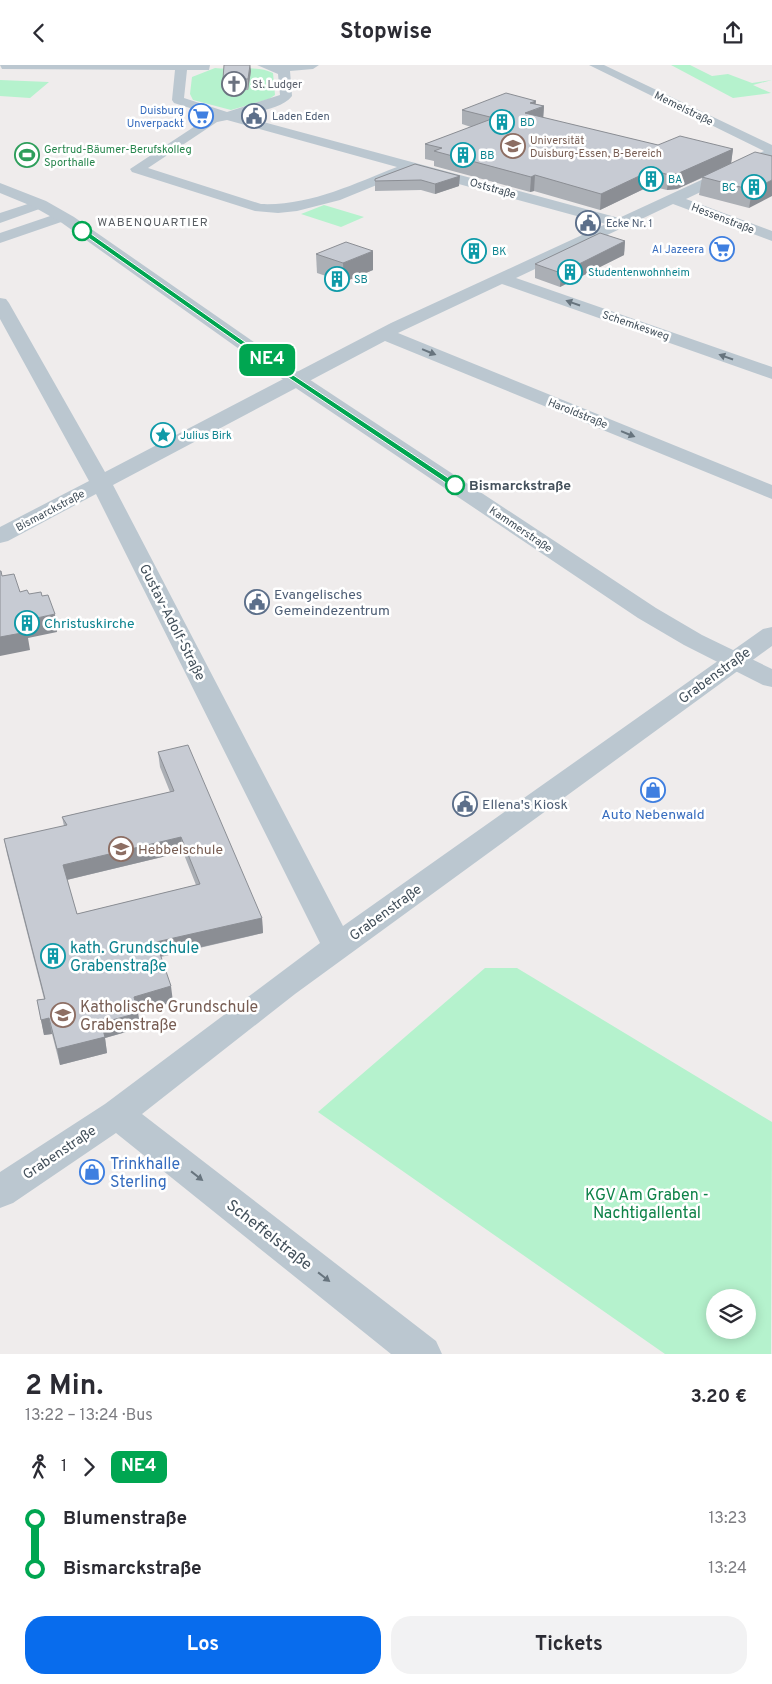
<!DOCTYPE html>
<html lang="de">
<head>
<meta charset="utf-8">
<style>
  body { margin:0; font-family:Overpass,sans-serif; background:#f2f2f3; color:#2b2b33; height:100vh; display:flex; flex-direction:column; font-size:19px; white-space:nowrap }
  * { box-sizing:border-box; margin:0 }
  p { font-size:16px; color:#7c7c81 }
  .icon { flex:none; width:28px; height:28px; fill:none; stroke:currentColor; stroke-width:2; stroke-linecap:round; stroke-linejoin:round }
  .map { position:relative; height:1289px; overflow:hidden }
  .drawer { display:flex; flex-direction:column; background:#fff; flex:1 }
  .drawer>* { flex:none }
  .badge { padding:0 10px; border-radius:8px; font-size:18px; line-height:32px }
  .controls { position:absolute; left:706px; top:1224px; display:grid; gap:10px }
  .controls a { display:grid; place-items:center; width:50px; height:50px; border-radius:50%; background:#fff; box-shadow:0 2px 12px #0003; font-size:25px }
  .map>.badge { position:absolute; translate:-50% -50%; box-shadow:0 0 0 2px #fff }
  .legs { display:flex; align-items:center; gap:8px; height:55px; padding:0 25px; font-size:16px }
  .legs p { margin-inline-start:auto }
  .headline { display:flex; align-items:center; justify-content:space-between; height:85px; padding:0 25px }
  h1 { font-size:28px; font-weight:700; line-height:38px }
  .cta { display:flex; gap:10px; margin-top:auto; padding:10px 25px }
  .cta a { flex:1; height:58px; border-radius:20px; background:#086ced; color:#fff; font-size:20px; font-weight:700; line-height:58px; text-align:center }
  .cta a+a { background:#f2f2f3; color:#2b2b33 }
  ul { padding:0 25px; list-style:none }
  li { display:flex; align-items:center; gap:18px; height:50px; font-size:19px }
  li i { display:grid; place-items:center; width:8px; height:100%; margin:0 6px; background:currentColor }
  li i::after { content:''; width:12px; height:12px; margin:-6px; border:4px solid; border-radius:50%; background:#fff }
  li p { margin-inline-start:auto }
  li:first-child i { background:linear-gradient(#0000 50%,currentColor 0) }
  li:last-child i { background:linear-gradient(currentColor 50%,#0000 0) }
  header { display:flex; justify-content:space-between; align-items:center; height:65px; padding:0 25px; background:#fff; font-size:22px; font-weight:700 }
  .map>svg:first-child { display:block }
</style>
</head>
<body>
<header><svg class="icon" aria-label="back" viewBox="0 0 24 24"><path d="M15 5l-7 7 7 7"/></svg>Stopwise<svg class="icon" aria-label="share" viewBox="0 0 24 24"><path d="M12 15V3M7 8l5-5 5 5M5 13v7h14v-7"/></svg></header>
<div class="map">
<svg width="772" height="1289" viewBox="0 0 772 1289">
  <rect width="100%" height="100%" fill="#efecec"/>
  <!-- green -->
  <g fill="#b5f2cd" fill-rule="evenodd">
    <polygon points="671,0 690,0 712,11 728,9 752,18 772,15 753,20 771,28 733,33"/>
    <path d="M215 3C233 5 257 0 273 8L275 30 269 34 231 45 193 35 190 29 192 12Z"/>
    <polygon points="0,15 49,17 30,33 0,31"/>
    <polygon points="324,140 364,152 341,162 301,149"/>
    <path d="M485 903H517L772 1057 771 1289H665L318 1047ZM715 1232H748V1265H715Z"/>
  </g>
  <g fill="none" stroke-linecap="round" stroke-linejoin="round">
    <!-- minor -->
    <g fill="#bbc7d0" fill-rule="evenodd">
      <path d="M0 0H210L209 5H187L184 33 227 47 280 30 278 9 257 0H319L313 4 290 6 292 31C282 44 257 46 241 51L619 153 764 86 589 0H604L772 80V93L686 134 772 166V176L673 139 633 158 632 163H622L516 213 772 302V314L502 219 398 268 772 420V434L385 276 113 420 343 861 763 564 772 562V581L295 929 142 1049 436 1276 442 1289H391L116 1068 13 1138 0 1143V1107L105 1039 320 878 96 429 8 476 0 478V462L89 416 0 254V233L6 234 9 238 105 407 391 258 606 159 411 106 340 135 297 146 278 148 255 146 132 107 130 104 212 50 174 38 172 35 175 5 2 4ZM227 55 397 102C353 119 310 141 261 139L148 103 217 57Z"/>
      <polygon points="40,135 47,139 45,142 0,158 0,148"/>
      <polygon points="62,147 70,152 67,155 0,178 0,168"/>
    </g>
    <!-- tertiary -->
    <polygon fill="#bbc7d0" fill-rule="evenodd" points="0,118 46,136 74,152 277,293 656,543 702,570 772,604 772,622 763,620 684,580 638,553 263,301 62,158 34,142 0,128"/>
  </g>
  <!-- wall -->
  <g fill="#abafb5" fill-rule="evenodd">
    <polygon points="224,0 250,0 251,6 248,25 224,26"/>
    <polygon points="536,39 544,41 543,53 658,80 733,84 731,98 772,91 749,143 699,130 702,113 677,124 667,125 650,121 600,145 534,126 530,127 434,101 434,96 425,94 425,79 471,62 462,59 462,45"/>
    <polygon points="415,99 459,121 435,129 421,125 375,126 375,114"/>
    <polygon points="625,176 624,190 560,222 535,213 535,199"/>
    <polygon points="316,189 373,205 344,217 317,208"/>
    <path d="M158 687 262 853 263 868 161 892 173 937 138 947 140 963 105 973 107 988 60 1000 52 969 44 970 37 935 44 934 7 789 4 774 64 761 62 752 170 727 160 702ZM183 787 196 820 77 849 67 815Z"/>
  </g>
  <!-- shaded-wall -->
  <g fill="#8b8e94">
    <polygon points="250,0 251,6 248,25 248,14"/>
    <polygon points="536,36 535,45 544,41 543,56 525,48 530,38"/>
    <polygon points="733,84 731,99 677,124 667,125 669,110"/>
    <polygon points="652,105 650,121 600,145 601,129"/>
    <polygon points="535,110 534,126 530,127 531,112"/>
    <polygon points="460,111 459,121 435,129 435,119"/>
    <polygon points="772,115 772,131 749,143 752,125"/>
    <polygon points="625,176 624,190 560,222 561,208"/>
    <polygon points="373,186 373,205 344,217 343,198"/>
    <polygon points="55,549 57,567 28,573 30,585 0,591 0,572 23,556"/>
    <polygon points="181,772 183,787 66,815 63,800"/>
    <polygon points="262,853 263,868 158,892 156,877"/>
    <polygon points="171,921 173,937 136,948 134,932"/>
    <polygon points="138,948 140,963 105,973 107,988 60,1000 57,984 101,958"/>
    <polygon points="49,953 52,969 44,970 41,955"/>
  </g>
  <!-- building -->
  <g fill="#c7cbd3" stroke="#8b8e94" fill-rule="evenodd">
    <polygon points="224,0 250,0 248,14 223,14"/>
    <polygon points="506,28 536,36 530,38 544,41 525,48 658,80 680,71 733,84 679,108 669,110 652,105 601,129 535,110 531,112 434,86 442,83 425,79 494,53 462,45"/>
    <polygon points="755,87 772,91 772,115 752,125 702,112"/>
    <polygon points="415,99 460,111 435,119 421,115 375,116 375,114"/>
    <polygon points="600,168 625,176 561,208 535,199"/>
    <polygon points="346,177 373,186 343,198 316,189"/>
    <polygon points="0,506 1,506 2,511 14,509 20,527 27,525 29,529 41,527 42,531 48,530 55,549 23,556 27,567 0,572"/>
    <path d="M188 680 262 853 156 877 171 921 134 932 138 948 101 958 105 972 57 984 49 953 41 955 37 935 45 934 4 774 67 760 62 752 174 726 158 687ZM181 772 200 819 77 849 63 800Z"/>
  </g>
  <!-- one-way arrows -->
  <defs><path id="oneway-solid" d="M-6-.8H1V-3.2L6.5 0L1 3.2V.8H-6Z" transform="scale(1.25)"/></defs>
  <g fill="#67747e">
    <use href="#oneway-solid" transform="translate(573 238) rotate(-161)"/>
    <use href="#oneway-solid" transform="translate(429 287) rotate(22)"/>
    <use href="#oneway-solid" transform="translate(726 292) rotate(-161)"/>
    <use href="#oneway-solid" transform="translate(628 369) rotate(22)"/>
    <use href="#oneway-solid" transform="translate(197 1111) rotate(38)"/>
    <use href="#oneway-solid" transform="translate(324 1212) rotate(38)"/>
  </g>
  <!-- line-1 -->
  <polygon fill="#00a651" stroke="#fff" points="80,164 84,164 272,296 459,420 452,422 268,299 80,167"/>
  <!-- icons -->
  <defs>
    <symbol id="church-ring" viewBox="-11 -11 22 22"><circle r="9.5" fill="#fff" stroke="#6b7280" stroke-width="1.5"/><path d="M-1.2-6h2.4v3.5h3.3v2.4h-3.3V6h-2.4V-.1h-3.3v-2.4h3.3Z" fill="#6b7280"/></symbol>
    <symbol id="supermarket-ring" viewBox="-11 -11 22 22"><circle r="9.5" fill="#fff" stroke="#3f7fe0" stroke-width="1.5"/><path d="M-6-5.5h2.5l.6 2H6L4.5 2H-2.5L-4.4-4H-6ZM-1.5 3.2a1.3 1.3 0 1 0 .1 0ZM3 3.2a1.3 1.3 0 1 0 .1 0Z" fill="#3f7fe0"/></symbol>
    <symbol id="civic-ring" viewBox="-11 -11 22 22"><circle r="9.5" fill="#fff" stroke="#5c6f8a" stroke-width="1.5"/><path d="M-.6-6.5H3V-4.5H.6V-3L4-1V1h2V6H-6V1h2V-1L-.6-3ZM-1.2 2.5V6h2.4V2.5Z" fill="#5c6f8a"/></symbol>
    <symbol id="building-ring" viewBox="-11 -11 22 22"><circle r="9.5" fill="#fff" stroke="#0f9aa8" stroke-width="1.5"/><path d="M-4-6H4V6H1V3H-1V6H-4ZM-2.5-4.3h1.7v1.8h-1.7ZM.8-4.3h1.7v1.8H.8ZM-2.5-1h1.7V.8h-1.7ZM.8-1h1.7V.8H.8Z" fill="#0f9aa8"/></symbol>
    <symbol id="university-ring" viewBox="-11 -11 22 22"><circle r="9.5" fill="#fff" stroke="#8d6e63" stroke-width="1.5"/><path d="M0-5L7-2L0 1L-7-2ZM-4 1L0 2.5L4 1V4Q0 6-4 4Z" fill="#8d6e63"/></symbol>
    <symbol id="stadium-ring" viewBox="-11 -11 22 22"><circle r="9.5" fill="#fff" stroke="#2e9e5b" stroke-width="1.5"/><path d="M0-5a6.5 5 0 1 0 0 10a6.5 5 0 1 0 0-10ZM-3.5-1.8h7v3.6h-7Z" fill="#2e9e5b"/></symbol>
    <symbol id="sight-ring" viewBox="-11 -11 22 22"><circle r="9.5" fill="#fff" stroke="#0f9aa8" stroke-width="1.5"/><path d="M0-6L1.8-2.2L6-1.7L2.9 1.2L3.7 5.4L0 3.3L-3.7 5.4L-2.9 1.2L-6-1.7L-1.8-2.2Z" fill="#0f9aa8"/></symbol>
    <symbol id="shop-ring" viewBox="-11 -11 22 22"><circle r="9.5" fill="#fff" stroke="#3f7fe0" stroke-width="1.5"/><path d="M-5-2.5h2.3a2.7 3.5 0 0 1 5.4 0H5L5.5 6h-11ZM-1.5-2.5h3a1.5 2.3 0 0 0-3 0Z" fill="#3f7fe0"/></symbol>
    <symbol id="school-ring" viewBox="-11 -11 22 22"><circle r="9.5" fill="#fff" stroke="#8d6e63" stroke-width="1.5"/><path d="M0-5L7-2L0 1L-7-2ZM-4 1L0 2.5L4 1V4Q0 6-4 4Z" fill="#8d6e63"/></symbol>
  </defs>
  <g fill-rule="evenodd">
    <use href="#church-ring" x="220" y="5" width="28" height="28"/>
    <use href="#supermarket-ring" x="187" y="37" width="28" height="28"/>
    <use href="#civic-ring" x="240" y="37" width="28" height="28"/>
    <use href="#building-ring" x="488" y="43" width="28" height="28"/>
    <use href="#university-ring" x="499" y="67" width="28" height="28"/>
    <use href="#stadium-ring" x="13" y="76" width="28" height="28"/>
    <use href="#building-ring" x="449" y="76" width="28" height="28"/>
    <use href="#building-ring" x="637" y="100" width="28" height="28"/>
    <use href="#building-ring" x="740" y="108" width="28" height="28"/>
    <use href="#civic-ring" x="574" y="144" width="28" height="28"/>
    <use href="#supermarket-ring" x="708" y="170" width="28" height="28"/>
    <use href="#building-ring" x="460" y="172" width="28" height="28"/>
    <use href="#building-ring" x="556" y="193" width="28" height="28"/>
    <use href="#building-ring" x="323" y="200" width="28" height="28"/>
    <use href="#sight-ring" x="149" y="356" width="28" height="28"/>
    <use href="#civic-ring" x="243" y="523" width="28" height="28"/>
    <use href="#building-ring" x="13" y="544" width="28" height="28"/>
    <use href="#shop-ring" x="639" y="711" width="28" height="28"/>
    <use href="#civic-ring" x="451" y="725" width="28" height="28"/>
    <use href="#school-ring" x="107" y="770" width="28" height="28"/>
    <use href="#building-ring" x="39" y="877" width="28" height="28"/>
    <use href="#school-ring" x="49" y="936" width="28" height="28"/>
    <use href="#shop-ring" x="78" y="1093" width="28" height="28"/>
  </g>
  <!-- markers -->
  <g fill="#fff" stroke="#00a651" stroke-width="2.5">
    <circle cx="82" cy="166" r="9"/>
    <circle cx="455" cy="420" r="9"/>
  </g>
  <g text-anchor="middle" stroke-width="5" stroke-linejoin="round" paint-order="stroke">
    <!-- far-worship labels -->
    <g font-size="11" fill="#5b616d" stroke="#fff" text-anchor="start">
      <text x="252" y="23">St. Ludger</text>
    </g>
    <!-- far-street labels -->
    <g font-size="11" fill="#43505b" stroke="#fff">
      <text transform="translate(684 43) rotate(26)" y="4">Memelstraße</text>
      <text transform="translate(493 123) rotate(16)" y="4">Oststraße</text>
      <text transform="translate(723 153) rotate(21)" y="4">Hessenstraße</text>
      <text transform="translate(636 260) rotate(19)" y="4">Schemkesweg</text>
      <text transform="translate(578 348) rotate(22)" y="4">Haroldstraße</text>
      <text transform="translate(50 445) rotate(-28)" y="4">Bismarckstraße</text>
      <text transform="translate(521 464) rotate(34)" y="4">Kammerstraße</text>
    </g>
    <!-- far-shop labels -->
    <g font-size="11" fill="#366cbe" stroke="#fff" text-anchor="end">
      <text x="184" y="49">Duisburg<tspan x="184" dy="13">Unverpackt</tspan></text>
      <text x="704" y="188">Al Jazeera</text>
    </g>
    <!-- far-service labels -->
    <g font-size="11" fill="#4e5e75" stroke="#fff" text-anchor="start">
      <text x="272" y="55">Laden Eden</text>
      <text x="606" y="162">Ecke Nr. 1</text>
    </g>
    <!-- far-culture labels -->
    <g font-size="11" fill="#0d838f" stroke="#fff" text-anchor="start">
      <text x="520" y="61">BD</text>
      <text x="480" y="94">BB</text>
      <text x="668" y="118">BA</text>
      <text x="736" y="126" text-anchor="end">BC</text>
      <text x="492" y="190">BK</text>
      <text x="588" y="211">Studentenwohnheim</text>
      <text x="354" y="218">SB</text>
      <text x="180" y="374">Julius Birk</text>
    </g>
    <!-- far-education labels -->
    <g font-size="11" fill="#785e54" stroke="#fff" text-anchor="start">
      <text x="530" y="79">Universität<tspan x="530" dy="13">Duisburg-Essen, B-Bereich</tspan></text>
    </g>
    <!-- far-leisure labels -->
    <g font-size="11" fill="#27864d" stroke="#fff" text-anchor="start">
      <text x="44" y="88">Gertrud-Bäumer-Berufskolleg<tspan x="44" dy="13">Sporthalle</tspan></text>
    </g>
    <!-- far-neighbourhood labels -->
    <g font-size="12" letter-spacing="1" fill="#585d62" stroke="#fff">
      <text x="153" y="161">WABENQUARTIER</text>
    </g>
    <!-- stop labels -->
    <g font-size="14" font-weight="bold" fill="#43505b" stroke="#fff" text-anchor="start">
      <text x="469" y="425">Bismarckstraße</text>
    </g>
    <!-- service labels -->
    <g font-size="14" fill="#4e5e75" stroke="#fff" text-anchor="start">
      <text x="274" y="534">Evangelisches<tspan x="274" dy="16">Gemeindezentrum</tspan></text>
      <text x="482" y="744">Ellena's Kiosk</text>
    </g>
    <!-- street labels -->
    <g font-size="14" fill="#43505b" stroke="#fff">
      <text transform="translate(173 557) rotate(63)" y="5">Gustav-Adolf-Straße</text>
      <text transform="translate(714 610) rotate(-36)" y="5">Grabenstraße</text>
      <text transform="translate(385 847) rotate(-36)" y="5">Grabenstraße</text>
      <text transform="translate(59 1087) rotate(-34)" y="5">Grabenstraße</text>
    </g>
    <!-- culture labels -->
    <g font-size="14" fill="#0d838f" stroke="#fff" text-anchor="start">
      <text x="44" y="563">Christuskirche</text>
    </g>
    <!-- shop labels -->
    <g font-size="14" fill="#366cbe" stroke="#fff">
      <text x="653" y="754">Auto Nebenwald</text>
    </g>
    <!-- education labels -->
    <g font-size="14" fill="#785e54" stroke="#fff" text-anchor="start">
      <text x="138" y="789">Hebbelschule</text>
    </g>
    <!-- near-culture labels -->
    <g font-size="16" fill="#0d838f" stroke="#fff" text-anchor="start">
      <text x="70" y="888">kath. Grundschule<tspan x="70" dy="18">Grabenstraße</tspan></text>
    </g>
    <!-- near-education labels -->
    <g font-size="16" fill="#785e54" stroke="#fff" text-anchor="start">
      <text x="80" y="947">Katholische Grundschule<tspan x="80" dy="18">Grabenstraße</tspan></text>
    </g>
    <!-- near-shop labels -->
    <g font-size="16" fill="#366cbe" stroke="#fff" text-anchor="start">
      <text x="110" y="1104">Trinkhalle<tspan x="110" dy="18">Sterling</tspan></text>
    </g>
    <!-- near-park labels -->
    <g font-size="16" fill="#0e8248" stroke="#fff">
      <text x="647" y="1135">KGV Am Graben -<tspan x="647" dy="18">Nachtigallental</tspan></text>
    </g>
    <!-- near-street labels -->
    <g font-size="16" fill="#43505b" stroke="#fff">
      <text transform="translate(270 1169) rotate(38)" y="6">Scheffelstraße</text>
    </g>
  </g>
</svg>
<div class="controls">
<a><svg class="icon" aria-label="layers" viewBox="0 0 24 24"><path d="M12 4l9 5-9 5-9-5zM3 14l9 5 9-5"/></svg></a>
</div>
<b class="badge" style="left:267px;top:295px;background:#00a651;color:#fff">NE4</b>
</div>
<section class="drawer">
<div class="headline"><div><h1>2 Min.</h1><p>13:22 – 13:24 · Bus</p></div><b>3.20 €</b></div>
<div class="legs"><svg class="icon" aria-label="walk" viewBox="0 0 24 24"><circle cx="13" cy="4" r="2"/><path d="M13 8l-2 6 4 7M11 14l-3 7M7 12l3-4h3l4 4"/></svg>1<svg class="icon" aria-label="forward" viewBox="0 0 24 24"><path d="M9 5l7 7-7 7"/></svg><b class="badge" style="background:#00a651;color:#fff">NE4</b></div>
<ul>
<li><i style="color:#00a651"></i><b>Blumenstraße</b><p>13:23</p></li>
<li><i style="color:#00a651"></i><b>Bismarckstraße</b><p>13:24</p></li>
</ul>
<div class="cta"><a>Los</a><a>Tickets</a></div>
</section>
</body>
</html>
